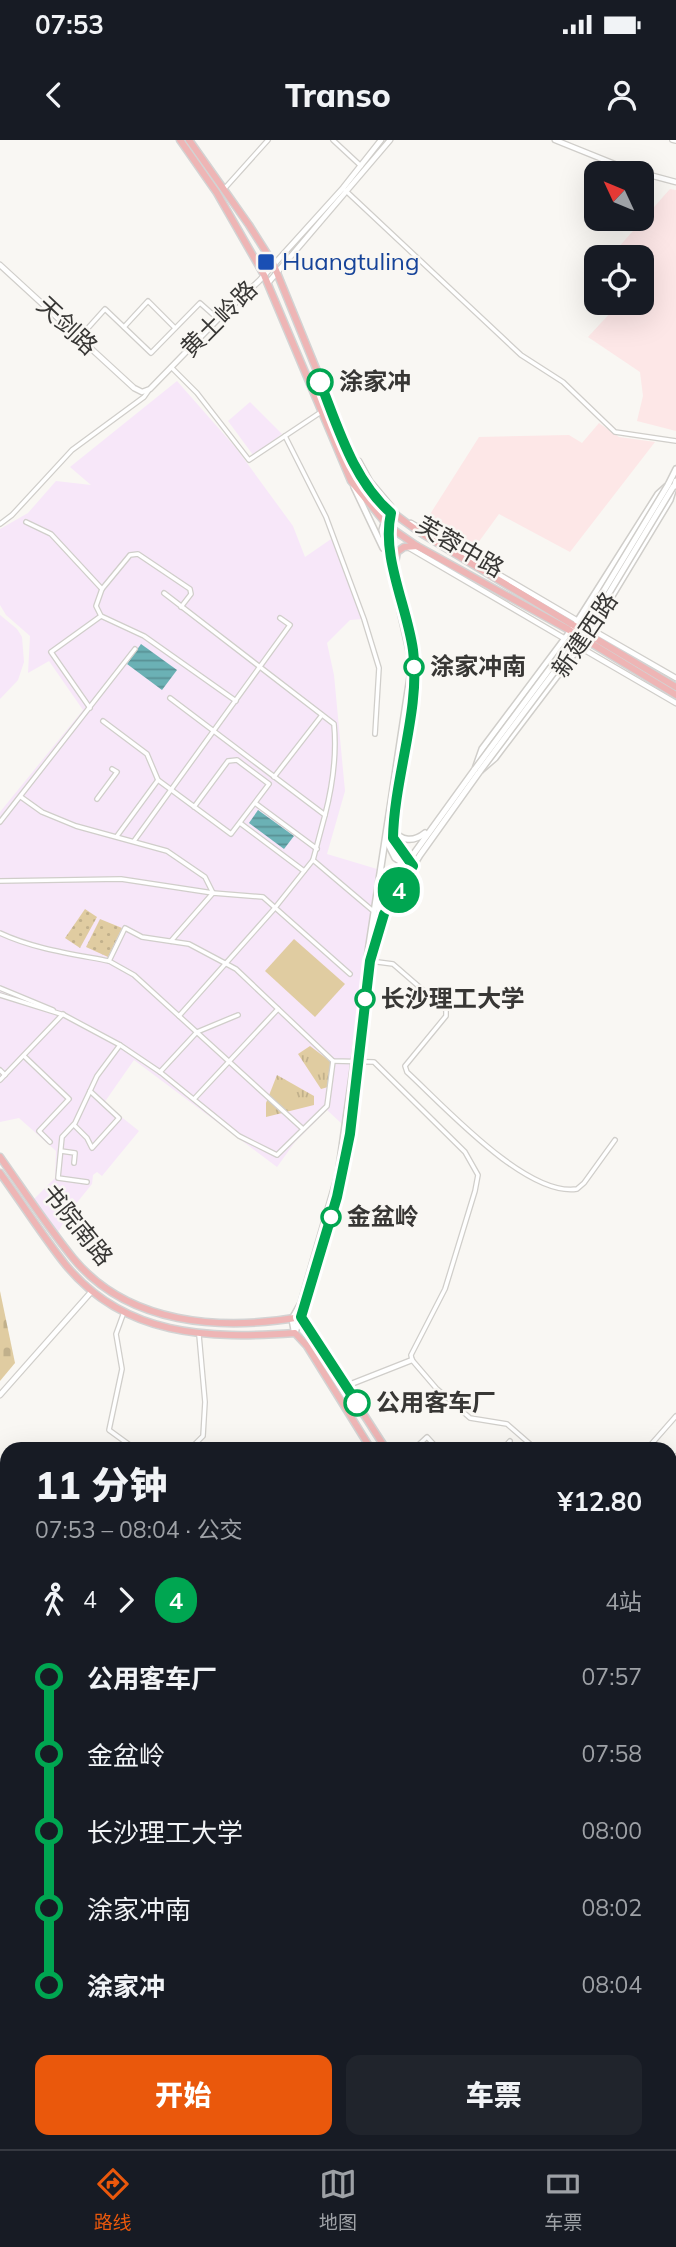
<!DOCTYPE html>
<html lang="zh">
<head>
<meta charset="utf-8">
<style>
  body { margin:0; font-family:Mulish,"Noto Sans SC",sans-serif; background:#20242c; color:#f1f3f6; height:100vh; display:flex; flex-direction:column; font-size:26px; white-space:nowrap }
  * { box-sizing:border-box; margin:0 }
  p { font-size:23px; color:#9ea1a6 }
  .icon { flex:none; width:38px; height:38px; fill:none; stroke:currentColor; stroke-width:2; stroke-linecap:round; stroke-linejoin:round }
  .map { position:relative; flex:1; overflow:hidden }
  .sheet { position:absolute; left:0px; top:1302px; width:677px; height:707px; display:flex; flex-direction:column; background:#171b24; border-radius:21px 21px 0 0; box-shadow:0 7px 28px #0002 }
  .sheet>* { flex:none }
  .badge { padding:0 14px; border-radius:23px; font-size:24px; line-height:46px }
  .needle { width:46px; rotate:314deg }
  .tools { position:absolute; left:584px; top:21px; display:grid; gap:14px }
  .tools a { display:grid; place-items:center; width:70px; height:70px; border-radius:14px; background:#171b24; box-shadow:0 7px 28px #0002; font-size:35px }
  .map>.badge { position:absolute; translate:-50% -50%; box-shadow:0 0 0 4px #fff }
  .legs { display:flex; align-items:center; gap:10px; height:77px; padding:0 35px; font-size:23px }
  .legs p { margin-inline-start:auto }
  .overview { display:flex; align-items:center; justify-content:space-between; height:119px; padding:0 35px }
  h1 { font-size:38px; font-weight:800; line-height:52px }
  .primary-button { display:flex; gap:14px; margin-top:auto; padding:14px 35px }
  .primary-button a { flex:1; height:80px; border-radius:14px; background:#ea580c; color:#fff; font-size:28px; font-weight:800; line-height:80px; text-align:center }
  .primary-button a+a { background:#20242c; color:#f1f3f6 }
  ul { padding:0 35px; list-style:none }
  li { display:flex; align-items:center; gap:24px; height:77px; font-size:26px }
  li i { display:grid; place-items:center; width:10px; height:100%; margin:0 9px; background:currentColor }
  li i::after { content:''; width:18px; height:18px; margin:-9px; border:5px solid; border-radius:50%; background:#171b24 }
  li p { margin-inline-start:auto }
  li:first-child i { background:linear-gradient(#0000 50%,currentColor 0) }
  li:last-child i { background:linear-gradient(currentColor 50%,#0000 0) }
  .status { display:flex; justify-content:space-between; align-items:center; height:49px; padding:0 35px; background:#171b24; direction:ltr }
  .status svg { height:19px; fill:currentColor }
  header { display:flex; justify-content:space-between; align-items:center; height:91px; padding:0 35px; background:#171b24; font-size:32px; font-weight:800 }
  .tabs { display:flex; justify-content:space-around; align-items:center; height:98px; border-top:2px solid #363941; background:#171b24; font-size:19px; color:#9ea1a6 }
  .tabs a { display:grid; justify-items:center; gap:4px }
  .tabs .selected { color:#ea580c }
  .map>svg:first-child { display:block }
</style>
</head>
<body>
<div class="status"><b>07:53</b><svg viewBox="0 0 49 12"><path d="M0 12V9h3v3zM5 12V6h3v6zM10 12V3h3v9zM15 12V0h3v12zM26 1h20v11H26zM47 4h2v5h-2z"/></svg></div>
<header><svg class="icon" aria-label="back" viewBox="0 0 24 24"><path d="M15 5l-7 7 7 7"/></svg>Transo<svg class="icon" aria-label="person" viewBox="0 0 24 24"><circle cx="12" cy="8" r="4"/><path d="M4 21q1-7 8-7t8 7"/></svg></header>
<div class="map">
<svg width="676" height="2009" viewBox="0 0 676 2009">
  <defs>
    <pattern id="grass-tufts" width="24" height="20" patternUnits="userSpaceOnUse" patternTransform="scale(1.75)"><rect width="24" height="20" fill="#e0cca1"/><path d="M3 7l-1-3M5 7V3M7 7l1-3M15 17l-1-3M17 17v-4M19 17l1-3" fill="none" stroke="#c1b08b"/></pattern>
    <pattern id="cemetery-stones" width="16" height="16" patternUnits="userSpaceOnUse" patternTransform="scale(1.75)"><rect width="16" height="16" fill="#e0cca1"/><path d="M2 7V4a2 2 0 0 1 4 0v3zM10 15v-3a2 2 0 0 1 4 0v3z" fill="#c1b08b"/></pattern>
    <pattern id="park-dots" width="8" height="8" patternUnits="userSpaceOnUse" patternTransform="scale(1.75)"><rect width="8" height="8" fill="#e0cca1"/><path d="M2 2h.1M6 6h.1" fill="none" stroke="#c1b08b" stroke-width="1.8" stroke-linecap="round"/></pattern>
    <pattern id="water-rules" width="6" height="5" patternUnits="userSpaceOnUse" patternTransform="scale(1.75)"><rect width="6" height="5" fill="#6bb1b5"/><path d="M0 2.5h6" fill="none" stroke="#599194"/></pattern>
  </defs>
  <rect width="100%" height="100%" fill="#f9f7f3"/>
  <!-- education -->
  <g fill="#f7e7f9">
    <polygon points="177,241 236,308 293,386 305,417 334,397 364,479 350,480 327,503 334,535 345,651 327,714 377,729 342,984 327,970 295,1002 277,1027 134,920 104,963 139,991 102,1036 97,1032 93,1035 92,1044 71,1070 58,1092 34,1059 55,1038 56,1011 19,978 0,982 0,672 83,570 49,521 28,533 30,496 6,475 0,465 0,389 28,373 56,341 91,345 70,327"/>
    <polygon points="250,262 282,294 253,315 228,281"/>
    <polygon points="0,475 17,489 22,497 24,522 18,540 0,559"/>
  </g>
  <!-- medical -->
  <g fill="#fde7e7">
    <polygon points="670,49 676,50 676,291 637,281 643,256 640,232 588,197 613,170 604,163 642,163 642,117 610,117"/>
    <polygon points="599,283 619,297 655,302 570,412 499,374 475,407 427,379 479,297 569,295 582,303"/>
  </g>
  <!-- grass -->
  <g fill="url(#grass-tufts)">
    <polygon points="310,906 331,922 328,947 321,949 298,914"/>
    <polygon points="277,935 314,956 314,965 266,977 266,963"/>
  </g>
  <!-- cemetery -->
  <polygon fill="url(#cemetery-stones)" points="0,1151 15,1223 0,1241"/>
  <!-- park -->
  <g fill="url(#park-dots)">
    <polygon points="85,769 97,777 80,808 65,798"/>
    <polygon points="100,779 122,788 108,817 86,807"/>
    <polygon points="150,2002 522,2002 518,2009 141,2009"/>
  </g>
  <!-- pitch -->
  <polygon fill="#e0cca1" points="294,799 345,844 315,877 265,831"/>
  <!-- water -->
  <g fill="url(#water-rules)">
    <polygon points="141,504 177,530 162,550 127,524"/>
    <polygon points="258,670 294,696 284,709 249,683"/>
  </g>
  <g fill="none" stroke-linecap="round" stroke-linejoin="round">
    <defs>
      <g id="minor">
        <polyline points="333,0 361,26"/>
        <polyline points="672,0 676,1"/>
        <polyline points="225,48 268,0"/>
        <polyline points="345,50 521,215 563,242 615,292 676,301"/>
        <polyline points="124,187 148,161 175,188"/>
        <polyline points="79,198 105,169 151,213 200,163 218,179"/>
        <polyline points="171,227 197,253 249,320 321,272"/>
        <polyline points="285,296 326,377 364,479 379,528 375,594"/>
        <polyline points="26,382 51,394 102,449"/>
        <polyline points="0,384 12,375 72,310 144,257 149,250"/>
        <path d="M164 453 334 584C337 616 333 644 325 675"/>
        <polyline points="101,476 96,466 102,449 130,415 138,414 190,449 191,454 181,467"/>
        <polyline points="170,558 325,675 313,720 274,769 179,876"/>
        <polyline points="90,568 51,512 101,476 144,496 236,561"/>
        <polyline points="103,581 147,614 158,640 231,694 269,644 237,620 228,621 194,667"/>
        <polyline points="274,637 322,575"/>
        <polyline points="21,657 42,672 76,686 167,711 205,737 213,753"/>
        <polyline points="97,659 117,632 112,629"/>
        <polyline points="255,663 317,709"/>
        <polyline points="0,682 135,509"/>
        <polyline points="240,683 304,731"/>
        <polyline points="117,696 158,640"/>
        <polyline points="134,701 290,485 280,478"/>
        <polyline points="313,720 372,770"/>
        <polyline points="0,741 121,739 213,753"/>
        <path d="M0 793C34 809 73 814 109 821"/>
        <polyline points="171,801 213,753 263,757 350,834"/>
        <path d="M370 821 393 824 446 870V876L405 926 407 932C443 965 526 1057 577 1049L584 1043 615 1000"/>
        <polyline points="0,848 53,870"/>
        <polyline points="0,855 64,875 120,905 160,932 239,996 277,1015 327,966 333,921"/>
        <polyline points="24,916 69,959 39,991 50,1002"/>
        <polyline points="0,930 5,935"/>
        <polyline points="160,932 197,892 238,875"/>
        <polyline points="0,940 63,874"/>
        <polyline points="194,959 278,869"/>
        <polyline points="74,985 87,998 92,1008 119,978 90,951"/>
        <polyline points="303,989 134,835 109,821 125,788 142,797 189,804 236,829 333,921 374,922 465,1012 478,1035 475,1051 445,1149 411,1215 412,1220 436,1248 470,1278 507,1284 530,1304 532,1309"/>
        <polyline points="61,1011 75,1013 74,1023"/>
        <polyline points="87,1042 58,1038 62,997 75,983 97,936 120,905"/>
        <polyline points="124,1172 116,1194 122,1229 109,1290 131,1306 130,1309"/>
        <polyline points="190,1309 203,1296 205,1262 199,1195"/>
        <polyline points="414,1309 427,1297 438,1309"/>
        <polyline points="503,1309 510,1301"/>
        <polyline points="647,1309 676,1276"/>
        <polyline points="670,1323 676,1316"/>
        <polyline points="670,1496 676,1502"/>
        <polyline points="0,1556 7,1546"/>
        <polyline points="0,1588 7,1588"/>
      </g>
      <g id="tertiary">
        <polyline points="555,0 627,29 676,42"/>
        <polyline points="0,125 134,248 142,252 150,249 218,179 259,141 343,48 381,0"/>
        <polyline points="268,143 390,0"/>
        <polyline points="354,318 359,321 370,341 391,366"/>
        <polyline points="411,383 578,481"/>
        <polyline points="408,407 567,500"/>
        <polyline points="589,488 676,538"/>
        <polyline points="578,506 676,563"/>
        <polyline points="346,1246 412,1220"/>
        <polyline points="0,1255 92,1151"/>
      </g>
      <g id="secondary">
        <polyline points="354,347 383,408"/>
        <polyline points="391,373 388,398 400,453"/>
        <polyline points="406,480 413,509 415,538 393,698 410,721"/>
        <path d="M393 689C401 702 414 702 425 693"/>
        <polyline points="387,702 395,718 407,726"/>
        <polyline points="378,768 415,712 475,629 482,609 575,485 658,354 668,345 676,329"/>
        <polyline points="367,818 410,537 410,515 382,390 388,370"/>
        <polyline points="294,1190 292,1179 301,1163 338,1035 360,880"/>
        <polyline points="295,1193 337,1057 350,994 370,821 384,774 420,715 480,631 495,618 589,494 670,360 676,341"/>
        <polyline points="670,1616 676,1615"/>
        <polyline points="670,1626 676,1620"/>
        <polyline points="670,1662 676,1654"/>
        <polyline points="670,1690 676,1690"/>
        <polyline points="523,2009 527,2002"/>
        <polyline points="547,2009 551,2002"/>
      </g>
      <g id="primary">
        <polyline points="180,0 217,53 264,135 351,341 388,386 417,406 571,491 676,555"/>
        <path d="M189 0 249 85 273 123 359 334C376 361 397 377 424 395L676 547"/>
        <polyline points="394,427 397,412 404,407 417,406"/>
        <path d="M0 1017C24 1051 47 1086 73 1118 128 1185 221 1191 301 1177L386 1309"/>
        <path d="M0 1033C22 1063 42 1095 65 1124 124 1197 209 1199 295 1193L307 1206 371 1309"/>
        <polyline points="670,1663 676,1670"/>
        <polyline points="0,1978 7,1986"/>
        <polyline points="0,1987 7,1995"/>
        <polyline points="13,2002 18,2009"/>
        <polyline points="20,2002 26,2009"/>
      </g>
      <g id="trunk">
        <polyline points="670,1637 676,1630"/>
        <polyline points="531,2009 535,2002"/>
        <polyline points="540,2009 544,2002"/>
      </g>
    </defs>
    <!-- minor casing -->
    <use href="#minor" stroke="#d0ceca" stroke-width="6"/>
    <!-- tertiary casing -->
    <use href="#tertiary" stroke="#d0ceca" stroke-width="7"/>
    <!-- secondary casing -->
    <use href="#secondary" stroke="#d0ceca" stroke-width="8"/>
    <!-- primary casing -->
    <use href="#primary" stroke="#d3d3d3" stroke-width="9"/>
    <!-- trunk casing -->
    <use href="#trunk" stroke="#d3d3d3" stroke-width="9"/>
    <!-- minor -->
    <use href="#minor" stroke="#fff" stroke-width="3.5"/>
    <!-- tertiary -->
    <use href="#tertiary" stroke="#fff" stroke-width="4.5"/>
    <!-- secondary -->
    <use href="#secondary" stroke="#fff" stroke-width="5"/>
    <!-- primary -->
    <use href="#primary" stroke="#eeb5b5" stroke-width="6"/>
    <!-- trunk -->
    <use href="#trunk" stroke="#e89c9c" stroke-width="6"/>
    <defs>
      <g id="secondary-bridge">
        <polyline points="475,629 586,480 668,345"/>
        <polyline points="480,631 591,483 673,347"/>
      </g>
      <polyline id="trunk-bridge" points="670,1650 676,1642"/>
    </defs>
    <!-- secondary-bridge casing -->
    <use href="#secondary-bridge" stroke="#d0ceca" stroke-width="8" stroke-linecap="butt"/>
    <!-- trunk-bridge casing -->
    <use href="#trunk-bridge" stroke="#d3d3d3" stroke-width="9" stroke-linecap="butt"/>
    <!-- secondary-bridge -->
    <use href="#secondary-bridge" stroke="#fff" stroke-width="5"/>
    <!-- trunk-bridge -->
    <use href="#trunk-bridge" stroke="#e89c9c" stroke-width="6"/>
  </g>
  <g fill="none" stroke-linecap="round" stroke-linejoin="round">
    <defs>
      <path id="line-1" d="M320 242C338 287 353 340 391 373 381 416 407 466 413 510 421 568 394 638 393 698L413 726 384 774 370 821 350 994 337 1057 301 1177 357 1263"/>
    </defs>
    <!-- line-1 casing -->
    <use href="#line-1" stroke="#fff" stroke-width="16"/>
    <!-- line-1 -->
    <use href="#line-1" stroke="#00a651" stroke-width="10"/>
  </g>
  <!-- markers -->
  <rect fill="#1a4fb4" stroke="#f9f7f3" stroke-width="2.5" x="257" y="113" width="18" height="18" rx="3.5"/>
  <g fill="#fff" stroke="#00a651" stroke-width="3.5">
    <circle cx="320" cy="242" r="12"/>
    <circle cx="414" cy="527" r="9"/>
    <circle cx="365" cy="859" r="9"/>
    <circle cx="331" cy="1077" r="9"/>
    <circle cx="357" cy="1263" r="12"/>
  </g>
  <g text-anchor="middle" stroke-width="5" stroke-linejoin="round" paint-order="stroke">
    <!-- transit labels -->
    <g font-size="24" fill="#164399" stroke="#f9f7f3" text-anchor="start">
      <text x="282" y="130">Huangtuling</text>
    </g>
    <!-- street labels -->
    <g font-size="24" fill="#383735" stroke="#f9f7f3">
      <text transform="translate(219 179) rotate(-45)" y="8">黄土岭路</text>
      <text transform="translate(67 186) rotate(43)" y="8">天剑路</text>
      <text transform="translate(460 407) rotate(30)" y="8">芙蓉中路</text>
      <text transform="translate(585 495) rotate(-56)" y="8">新建西路</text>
      <text transform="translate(77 1085) rotate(51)" y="8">书院南路</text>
    </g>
    <!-- stop labels -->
    <g font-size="24" font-weight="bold" fill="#383735" stroke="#f9f7f3" text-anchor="start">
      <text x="339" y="250">涂家冲</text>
      <text x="430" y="535">涂家冲南</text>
      <text x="381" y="867">长沙理工大学</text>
      <text x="347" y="1085">金盆岭</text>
      <text x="376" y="1271">公用客车厂</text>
    </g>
  </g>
</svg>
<div class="tools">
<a><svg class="needle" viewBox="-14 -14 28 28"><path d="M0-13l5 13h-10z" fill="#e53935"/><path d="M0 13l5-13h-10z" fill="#9ea1a6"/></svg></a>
<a><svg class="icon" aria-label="locate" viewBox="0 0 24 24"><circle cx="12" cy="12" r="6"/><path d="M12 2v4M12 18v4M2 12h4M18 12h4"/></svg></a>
</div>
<b class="badge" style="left:399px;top:750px;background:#00a651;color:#fff">4</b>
<section class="sheet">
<div class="overview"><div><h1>11 分钟</h1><p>07:53 – 08:04 · 公交</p></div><b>¥12.80</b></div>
<div class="legs"><svg class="icon" aria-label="walk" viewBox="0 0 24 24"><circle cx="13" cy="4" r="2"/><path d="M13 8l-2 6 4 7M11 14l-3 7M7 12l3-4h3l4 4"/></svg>4<svg class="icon" aria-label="forward" viewBox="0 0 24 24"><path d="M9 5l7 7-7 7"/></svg><b class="badge" style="background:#00a651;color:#fff">4</b><p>4站</p></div>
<ul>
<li><i style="color:#00a651"></i><b>公用客车厂</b><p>07:57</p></li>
<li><i style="color:#00a651"></i><span>金盆岭</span><p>07:58</p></li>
<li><i style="color:#00a651"></i><span>长沙理工大学</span><p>08:00</p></li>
<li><i style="color:#00a651"></i><span>涂家冲南</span><p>08:02</p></li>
<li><i style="color:#00a651"></i><b>涂家冲</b><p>08:04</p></li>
</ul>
<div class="primary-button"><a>开始</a><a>车票</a></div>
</section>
</div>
<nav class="tabs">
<a class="selected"><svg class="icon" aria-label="directions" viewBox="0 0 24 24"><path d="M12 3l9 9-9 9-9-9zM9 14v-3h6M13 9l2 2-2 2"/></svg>路线</a>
<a><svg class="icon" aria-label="map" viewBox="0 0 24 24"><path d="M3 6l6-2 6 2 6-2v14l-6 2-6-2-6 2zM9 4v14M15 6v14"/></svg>地图</a>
<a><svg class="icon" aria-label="tickets" viewBox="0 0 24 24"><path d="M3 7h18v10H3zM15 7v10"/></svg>车票</a>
</nav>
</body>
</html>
